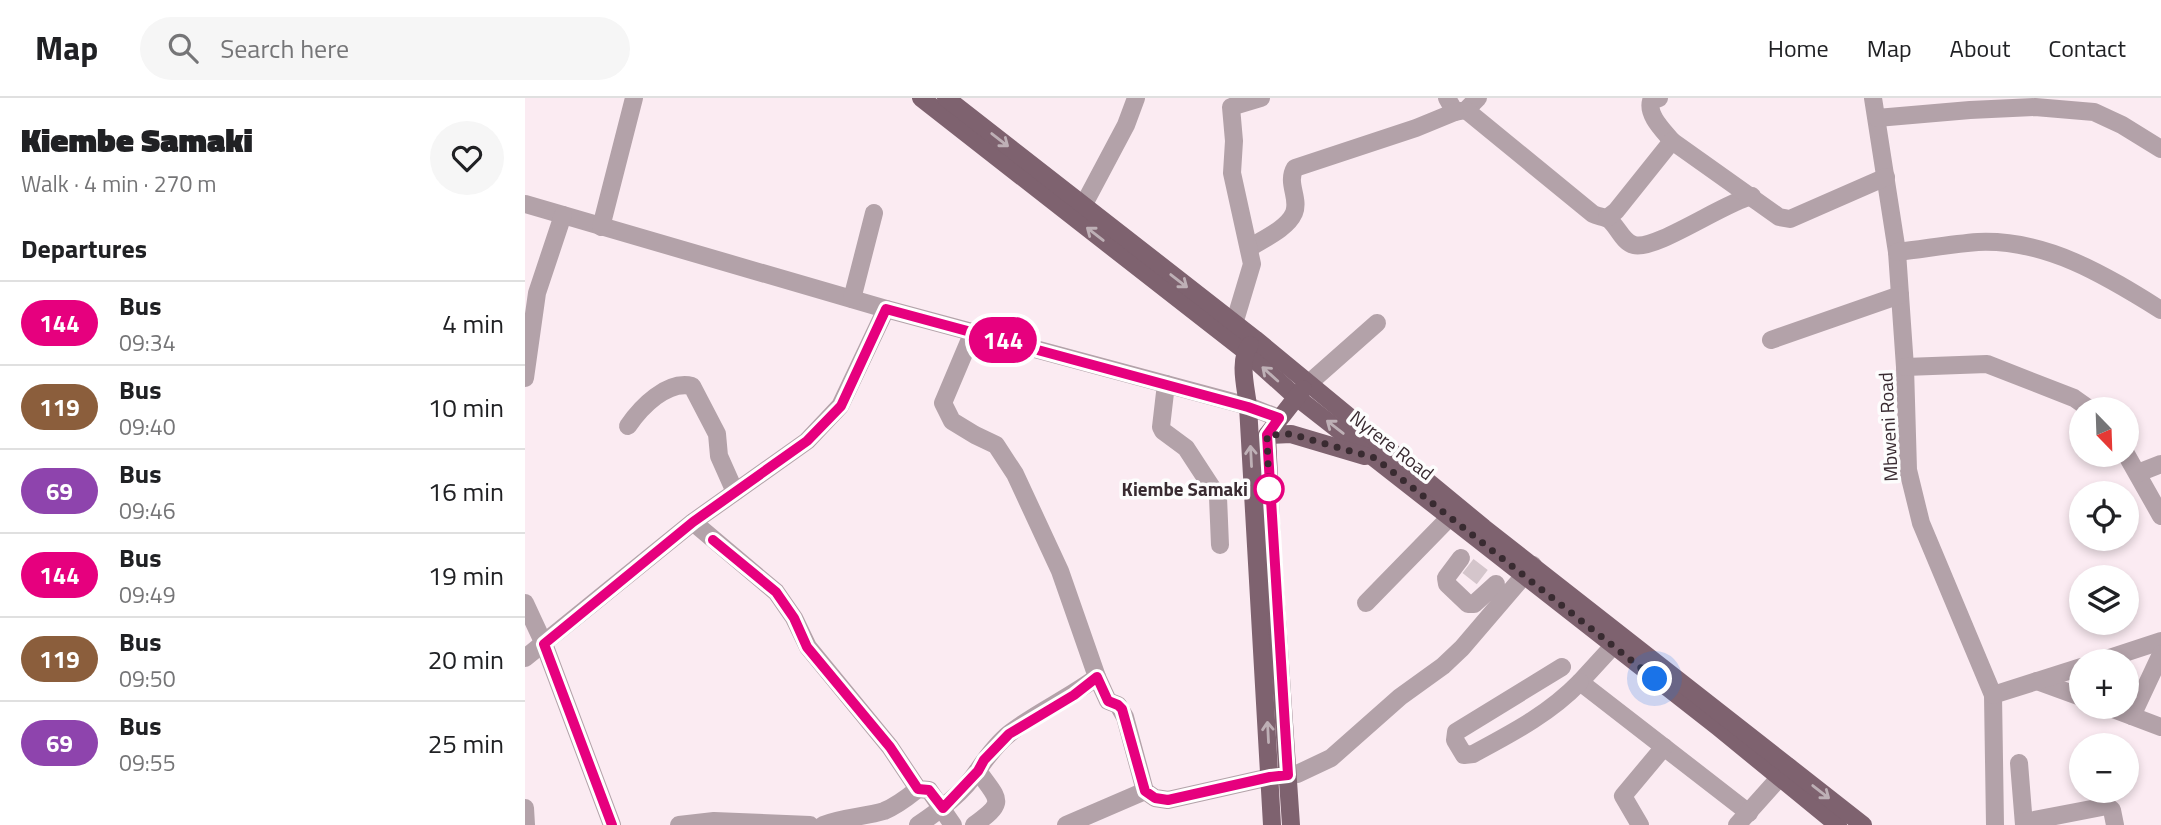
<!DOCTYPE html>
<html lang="en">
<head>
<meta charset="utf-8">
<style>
  body { margin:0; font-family:"Titillium Web",sans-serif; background:#f6f6f6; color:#202124; height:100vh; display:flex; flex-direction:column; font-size:26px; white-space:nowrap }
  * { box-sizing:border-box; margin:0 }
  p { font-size:23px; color:#757577 }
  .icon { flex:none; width:38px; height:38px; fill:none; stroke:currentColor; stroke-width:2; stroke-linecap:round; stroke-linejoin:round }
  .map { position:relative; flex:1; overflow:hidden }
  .side { display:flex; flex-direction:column; background:#fff; width:525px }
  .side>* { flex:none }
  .badge { padding:0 14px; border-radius:23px; font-size:24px; line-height:46px }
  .needle { width:46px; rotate:157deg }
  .buttons { position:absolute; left:1544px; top:299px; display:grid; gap:14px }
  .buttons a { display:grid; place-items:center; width:70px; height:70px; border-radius:50%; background:#fff; box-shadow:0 4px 10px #0003; font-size:35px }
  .you { position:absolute; width:35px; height:35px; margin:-18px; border:5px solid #fff; border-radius:50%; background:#1a73e8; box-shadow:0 0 0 10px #1a73e833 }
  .map>.badge { position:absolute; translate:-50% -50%; box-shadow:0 0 0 4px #fff }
  h2 { padding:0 21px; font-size:26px; line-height:63px }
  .round { display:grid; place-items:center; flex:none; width:74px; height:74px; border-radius:37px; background:#f6f6f6 }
  .overview { display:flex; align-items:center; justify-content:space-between; height:119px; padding:0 21px }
  h1 { font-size:33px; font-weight:800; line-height:52px }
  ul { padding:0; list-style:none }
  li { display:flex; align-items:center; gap:21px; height:84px; padding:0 21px; border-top:2px solid #e0e0e0 }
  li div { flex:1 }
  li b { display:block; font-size:26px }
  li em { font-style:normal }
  li .badge { min-width:77px; font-weight:700; text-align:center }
  header { display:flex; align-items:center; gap:42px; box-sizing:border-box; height:98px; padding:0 35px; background:#fff; border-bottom:2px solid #e0e0e0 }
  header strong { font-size:33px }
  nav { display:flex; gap:38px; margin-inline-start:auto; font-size:24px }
  .search { width:490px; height:63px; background:#f6f6f6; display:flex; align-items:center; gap:18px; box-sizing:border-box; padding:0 24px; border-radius:38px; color:#757577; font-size:26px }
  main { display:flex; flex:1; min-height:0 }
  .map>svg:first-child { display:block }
</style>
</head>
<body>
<header>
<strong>Map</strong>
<div class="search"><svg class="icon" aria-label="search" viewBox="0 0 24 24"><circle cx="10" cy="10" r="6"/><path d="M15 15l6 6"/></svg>Search here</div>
<nav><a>Home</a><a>Map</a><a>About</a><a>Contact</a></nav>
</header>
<main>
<section class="side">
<div class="overview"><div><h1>Kiembe Samaki</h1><p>Walk · 4 min · 270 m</p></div><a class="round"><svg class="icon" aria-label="heart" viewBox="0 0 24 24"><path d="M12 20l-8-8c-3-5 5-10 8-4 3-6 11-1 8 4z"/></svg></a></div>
<h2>Departures</h2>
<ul>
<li><span class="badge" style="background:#e6007e;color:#fff">144</span><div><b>Bus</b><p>09:34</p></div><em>4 min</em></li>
<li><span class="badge" style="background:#8b5e3c;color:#fff">119</span><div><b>Bus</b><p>09:40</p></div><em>10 min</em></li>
<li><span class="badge" style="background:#8e44ad;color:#fff">69</span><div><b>Bus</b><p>09:46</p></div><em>16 min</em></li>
<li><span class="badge" style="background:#e6007e;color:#fff">144</span><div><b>Bus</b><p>09:49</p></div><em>19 min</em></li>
<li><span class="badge" style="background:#8b5e3c;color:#fff">119</span><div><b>Bus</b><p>09:50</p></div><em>20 min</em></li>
<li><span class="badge" style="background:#8e44ad;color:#fff">69</span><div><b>Bus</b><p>09:55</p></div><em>25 min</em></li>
</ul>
</section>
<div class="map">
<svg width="1636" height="727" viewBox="0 0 1636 727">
  <rect width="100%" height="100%" fill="#fbebf2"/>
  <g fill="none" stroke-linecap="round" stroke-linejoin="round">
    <!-- minor-tunnel -->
    <polyline stroke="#d4c5cb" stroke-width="18" stroke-dasharray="18 9" stroke-linecap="butt" points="943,468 965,485"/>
    <!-- minor -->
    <g stroke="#b3a2a9" stroke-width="18">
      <polyline points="922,0 930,14 941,12 953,0"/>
      <path d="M1134 0 1126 3C1122 17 1138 32 1147 43"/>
      <polyline points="1348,0 1372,154 1380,269 1383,372 1396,425 1468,597 1470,727"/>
      <path d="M941 12 1068 116C1072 118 1079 119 1083 121 1093 128 1097 144 1109 147 1130 153 1200 104 1227 98"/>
      <polyline points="1352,20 1445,12 1510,9 1569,14 1597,27 1636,51"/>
      <polyline points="0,106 361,211 723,308 754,320"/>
      <polyline points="558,108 601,27 611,0"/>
      <polyline points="1082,120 1091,113 1147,43 1254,119 1265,121 1361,79"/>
      <polyline points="76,129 109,0"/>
      <path d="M724 150C738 141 762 131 769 115 775 100 761 85 770 70L891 30 930 14"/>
      <path d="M1372 154C1399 151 1426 146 1453 144 1521 141 1580 177 1636 212"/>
      <polyline points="327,201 349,115"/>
      <polyline points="709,226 727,166 707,75 709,43 706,9 736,0"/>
      <polyline points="1246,242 1375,197"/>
      <polyline points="1380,269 1462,266 1549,300 1566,312"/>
      <polyline points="0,280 12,195 38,117"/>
      <polyline points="641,286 636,329 638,333 661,350 693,399 695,447"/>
      <polyline points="783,286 852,225"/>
      <path d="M103 328C116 309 142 282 167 288L192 336 194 358 210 394"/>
      <polyline points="1601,356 1636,418"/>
      <polyline points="1613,375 1636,366"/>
      <polyline points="168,424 251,494 269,520 283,549 365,649 393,691 404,692 428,727"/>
      <polyline points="936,460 921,480 922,486 943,506 949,506 971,486"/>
      <polyline points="0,505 19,546 87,727"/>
      <polyline points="841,505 925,419"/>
      <polyline points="1088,548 1055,584 1224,715"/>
      <polyline points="0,560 168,424 282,343 315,308 361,211"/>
      <polyline points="1572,564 1636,543"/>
      <path d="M1037 569 931 634 930 642 939 657 948 656C987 635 1024 616 1055 584"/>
      <polyline points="572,579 583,603 593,607 600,619 620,693"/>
      <polyline points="1512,583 1556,599"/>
      <polyline points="1468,597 1556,569"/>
      <polyline points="1583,609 1636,629"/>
      <polyline points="1607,618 1636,556"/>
      <polyline points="1494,665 1499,727"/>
      <polyline points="0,710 1,727"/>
      <polyline points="1499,724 1582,708 1587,712 1590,727"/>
      <polyline points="154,727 189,723 285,727"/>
      <path d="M298 727C318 719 339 719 359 713 372 708 383 699 393 691"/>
      <path d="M393 727C415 712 438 695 453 672 462 659 472 645 485 635 512 614 544 600 572 579L535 473 490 376 471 347 450 337 427 323 418 305 448 234"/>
      <path d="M449 727C482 703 474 703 453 673"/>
      <polyline points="541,727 620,693 630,700 643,702 745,679 772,676 806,660 875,599 918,568 937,550 1008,467"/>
      <polyline points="1115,727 1098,698 1139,649"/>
      <polyline points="1212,727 1264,669"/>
    </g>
    <!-- major -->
    <g stroke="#7e626f" stroke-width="18">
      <polyline points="396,0 720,253 770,298 1193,629 1313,727"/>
      <polyline points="421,0 730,241 959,430 1338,727"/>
      <path d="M725 247C713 262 721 290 723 308L747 727"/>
      <polyline points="742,337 766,336 840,358"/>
      <polyline points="766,727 747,448 742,337 778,291"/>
    </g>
  </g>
  <!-- one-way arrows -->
  <defs><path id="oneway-shaft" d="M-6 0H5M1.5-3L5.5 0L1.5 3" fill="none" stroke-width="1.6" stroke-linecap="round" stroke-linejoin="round" transform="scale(1.75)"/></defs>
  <g stroke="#beb0b6">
    <use href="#oneway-shaft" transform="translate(475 42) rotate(38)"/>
    <use href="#oneway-shaft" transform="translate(570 136) rotate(-142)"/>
    <use href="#oneway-shaft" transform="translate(654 183) rotate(38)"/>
    <use href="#oneway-shaft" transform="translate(745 276) rotate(-138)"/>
    <use href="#oneway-shaft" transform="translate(810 329) rotate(-142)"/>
    <use href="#oneway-shaft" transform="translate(726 358) rotate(-93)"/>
    <use href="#oneway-shaft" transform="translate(743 634) rotate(-93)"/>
    <use href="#oneway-shaft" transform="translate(1296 694) rotate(38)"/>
  </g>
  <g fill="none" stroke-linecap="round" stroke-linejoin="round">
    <defs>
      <polyline id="line" points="87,727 19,546 168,424 282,343 316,308 361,211 723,309 754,320 742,337 763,677 745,679 643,702 630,700 620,693 597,611 593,607 583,603 572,579 549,597 484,636 459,662 453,673 418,710 404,692 393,691 365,649 282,549 269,520 251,494 188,442"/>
    </defs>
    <!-- line casing -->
    <use href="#line" stroke="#fff" stroke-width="16"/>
    <!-- line -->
    <use href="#line" stroke="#e6007e" stroke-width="10"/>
    <!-- walk -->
    <polyline stroke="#392b31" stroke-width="7" stroke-dasharray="0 12.6" points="744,391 742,337 766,336 850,360 1130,581"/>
  </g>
  <!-- markers -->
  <circle fill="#fff" stroke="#e6007e" stroke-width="3.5" cx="744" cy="391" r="14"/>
  <g text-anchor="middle" stroke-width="7" stroke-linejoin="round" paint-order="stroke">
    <!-- street labels -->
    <g font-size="19" fill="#392b31" stroke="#fdfdfd">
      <text transform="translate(1363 329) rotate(-93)" y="7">Mbweni Road</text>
      <text transform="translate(867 347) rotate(38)" y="7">Nyrere Road</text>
    </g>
    <!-- stop labels -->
    <g font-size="19" font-weight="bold" fill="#392b31" stroke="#fdfdfd" text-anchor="end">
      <text x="723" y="398">Kiembe Samaki</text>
    </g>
  </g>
</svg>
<div class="buttons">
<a><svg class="needle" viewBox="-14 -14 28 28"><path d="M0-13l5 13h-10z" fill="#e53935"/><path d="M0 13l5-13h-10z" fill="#757577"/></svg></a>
<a><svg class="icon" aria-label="locate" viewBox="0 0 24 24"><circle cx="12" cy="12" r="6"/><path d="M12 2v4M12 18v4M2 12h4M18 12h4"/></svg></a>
<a><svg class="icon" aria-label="layers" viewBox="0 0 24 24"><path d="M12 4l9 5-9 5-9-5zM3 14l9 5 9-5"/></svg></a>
<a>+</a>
<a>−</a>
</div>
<div class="you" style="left:1130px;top:581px"></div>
<b class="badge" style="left:478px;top:242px;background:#e6007e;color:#fff">144</b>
</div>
</main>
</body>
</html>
